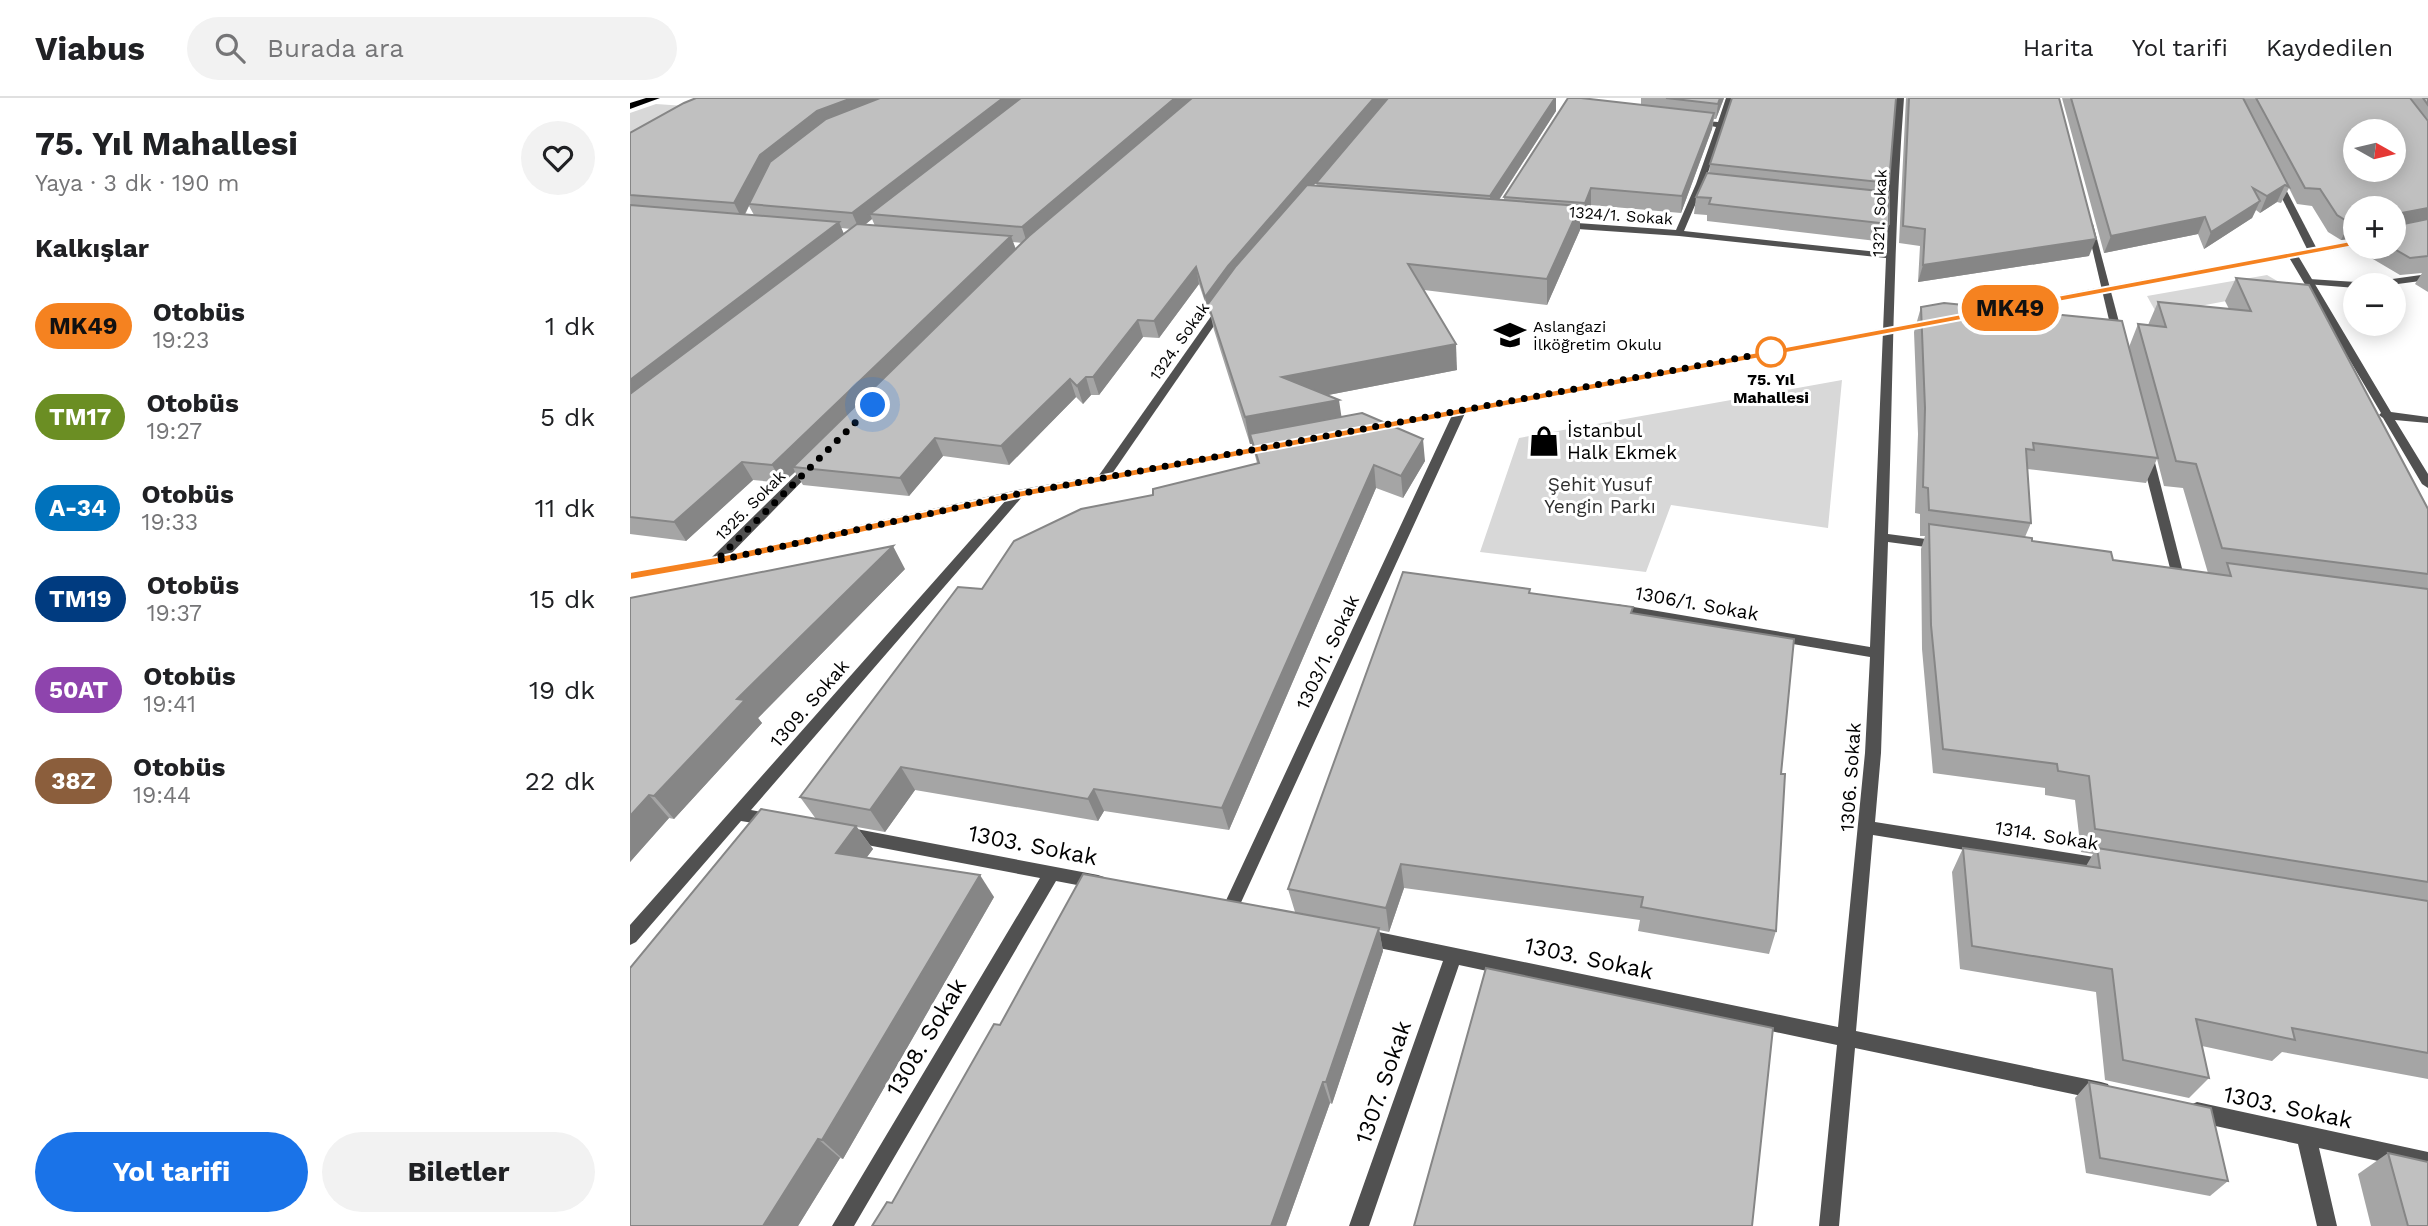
<!DOCTYPE html>
<html lang="tr">
<head>
<meta charset="utf-8">
<style>
  body { margin:0; font-family:"Work Sans",sans-serif; background:#f2f2f2; color:#202124; height:100vh; display:flex; flex-direction:column; font-size:26px; white-space:nowrap }
  * { box-sizing:border-box; margin:0 }
  p { font-size:23px; color:#757577 }
  .icon { flex:none; width:38px; height:38px; fill:none; stroke:currentColor; stroke-width:2; stroke-linecap:round; stroke-linejoin:round }
  .map { position:relative; flex:1; overflow:hidden }
  .side { display:flex; flex-direction:column; background:#fff; width:630px }
  .side>* { flex:none }
  .badge { padding:0 14px; border-radius:23px; font-size:24px; line-height:46px }
  .needle { width:46px; rotate:98deg }
  .controls { position:absolute; left:1713px; top:21px; display:grid; gap:14px }
  .controls a { display:grid; place-items:center; width:63px; height:63px; border-radius:50%; background:#fff; box-shadow:0 4px 18px #0003; font-size:35px }
  .you { position:absolute; width:35px; height:35px; margin:-18px; border:5px solid #fff; border-radius:50%; background:#1a73e8; box-shadow:0 0 0 10px #1a73e833 }
  .map>.badge { position:absolute; translate:-50% -50%; box-shadow:0 0 0 4px #fff }
  h2 { padding:0 35px; font-size:26px; line-height:63px }
  .round { display:grid; place-items:center; flex:none; width:74px; height:74px; border-radius:37px; background:#f2f2f2 }
  .head { display:flex; align-items:center; justify-content:space-between; height:119px; padding:0 35px }
  h1 { font-size:33px; font-weight:700; line-height:52px }
  .button { display:flex; gap:14px; margin-top:auto; padding:14px 35px }
  .button a { flex:1; height:80px; border-radius:42px; background:#1a73e8; color:#fff; font-size:28px; font-weight:700; line-height:80px; text-align:center }
  .button a+a { background:#f2f2f2; color:#202124 }
  ul { padding:0; list-style:none }
  li { display:flex; align-items:center; gap:21px; height:91px; padding:0 35px }
  li div { flex:1 }
  li b { display:block; font-size:26px }
  li em { font-style:normal }
  li .badge { min-width:77px; font-weight:700; text-align:center }
  header { display:flex; align-items:center; gap:42px; box-sizing:border-box; height:98px; padding:0 35px; background:#fff; border-bottom:2px solid #e0e0e0 }
  header strong { font-size:33px }
  nav { display:flex; gap:38px; margin-inline-start:auto; font-size:24px }
  .search { width:490px; height:63px; background:#f2f2f2; display:flex; align-items:center; gap:18px; box-sizing:border-box; padding:0 24px; border-radius:38px; color:#757577; font-size:26px }
  main { display:flex; flex:1; min-height:0 }
  .map>svg:first-child { display:block }
</style>
</head>
<body>
<header>
<strong>Viabus</strong>
<div class="search"><svg class="icon" aria-label="search" viewBox="0 0 24 24"><circle cx="10" cy="10" r="6"/><path d="M15 15l6 6"/></svg>Burada ara</div>
<nav><a>Harita</a><a>Yol tarifi</a><a>Kaydedilen</a></nav>
</header>
<main>
<section class="side">
<div class="head"><div><h1>75. Yıl Mahallesi</h1><p>Yaya · 3 dk · 190 m</p></div><a class="round"><svg class="icon" aria-label="heart" viewBox="0 0 24 24"><path d="M12 20l-8-8c-3-5 5-10 8-4 3-6 11-1 8 4z"/></svg></a></div>
<h2>Kalkışlar</h2>
<ul>
<li><span class="badge" style="background:#f58220;color:#111">MK49</span><div><b>Otobüs</b><p>19:23</p></div><em>1 dk</em></li>
<li><span class="badge" style="background:#6b8e23;color:#fff">TM17</span><div><b>Otobüs</b><p>19:27</p></div><em>5 dk</em></li>
<li><span class="badge" style="background:#0072bc;color:#fff">A-34</span><div><b>Otobüs</b><p>19:33</p></div><em>11 dk</em></li>
<li><span class="badge" style="background:#003b80;color:#fff">TM19</span><div><b>Otobüs</b><p>19:37</p></div><em>15 dk</em></li>
<li><span class="badge" style="background:#8e44ad;color:#fff">50AT</span><div><b>Otobüs</b><p>19:41</p></div><em>19 dk</em></li>
<li><span class="badge" style="background:#8b5e3c;color:#fff">38Z</span><div><b>Otobüs</b><p>19:44</p></div><em>22 dk</em></li>
</ul>
<div class="button"><a>Yol tarifi</a><a>Biletler</a></div>
</section>
<div class="map">
<svg width="1798" height="1128" viewBox="0 0 1798 1128">
  <rect width="100%" height="100%" fill="#fff"/>
  <!-- green -->
  <g fill="#d8d8d8">
    <polygon points="26,6 70,9 0,47 0,15"/>
    <polygon points="1637,177 1661,191 1527,216 1517,198"/>
    <polygon points="1212,282 1198,430 1041,407 1016,474 850,454 889,340"/>
  </g>
  <g fill="none" stroke-linecap="round" stroke-linejoin="round">
    <!-- lane -->
    <g fill="#515151" fill-rule="evenodd">
      <polygon points="1798,176 1798,182 1760,187 1736,187 1741,184"/>
      <polygon points="1679,181 1726,184 1731,187 1726,187 1726,190 1676,186 1676,182"/>
    </g>
    <!-- street -->
    <g fill="#515151" fill-rule="evenodd">
      <path d="M1096 0H1104L1074 86 1054 133 1257 155 1258 100 1266 0H1274C1263 145 1263 290 1258 436L1311 443 1317 447 1311 451 1258 444 1251 655 1245 724 1477 761 1483 763 1485 768 1483 773 1477 775 1243 737 1226 933 1471 984 1478 986 1481 993 1478 1000 1471 1002 1225 950 1209 1128H1189L1207 947 829 867 739 1128H719L813 863 734 847 728 844 725 839 728 834 734 831 1208 929 1235 655 1240 559 986 516 979 511 986 506 1240 549 1256 160 1049 138 933 130 929 127 933 124 1046 132 1066 86 1086 29 1060 24 1064 22 1088 24Z"/>
      <polygon points="1644,80 1651,82 1688,153 1686,155 1678,153 1643,82"/>
      <polygon points="1456,124 1463,126 1493,239 1492,241 1483,239"/>
      <polygon points="1662,153 1667,156 1761,314 1798,319 1798,325 1765,322 1798,376 1798,390 1792,386 1753,320 1749,317 1751,315 1657,156"/>
      <polygon points="589,207 597,209 477,383 469,383 467,380"/>
      <polygon points="830,310 836,313 608,811 606,816 600,818 594,816 592,811 824,313"/>
      <polygon points="1517,354 1523,357 1554,478 1548,482 1542,478 1511,357"/>
      <polygon points="182,364 188,367 186,369 91,466 81,466 80,463 81,460 178,365"/>
      <polygon points="388,392 394,396 392,399 121,712 147,717 149,722 147,727 141,728 111,723 6,844 0,847 0,827 384,393"/>
      <polygon points="216,729 468,777 474,779 476,784 474,789 468,791 426,783 224,1128 202,1128 410,780 216,743 210,741 208,736 210,731"/>
      <polygon points="1567,1004 1798,1054 1798,1074 1689,1050 1707,1128 1687,1128 1668,1046 1567,1024 1560,1021 1557,1014 1560,1007"/>
    </g>
    <!-- secondary -->
    <g fill="#1e1e1e" fill-rule="evenodd">
      <polygon points="1726,142 1726,148 1355,217 1350,214 1355,211"/>
      <polygon points="1304,221 1308,222 1308,226 740,333 734,330 740,327"/>
      <polygon points="641,346 645,347 645,351 388,400 86,467 0,482 0,474 86,459 388,392"/>
    </g>
    <!-- primary -->
    <polygon fill="#000" fill-rule="evenodd" points="16,0 30,0 0,11 0,5"/>
  </g>
  <!-- wall -->
  <g fill="#a5a5a5" fill-rule="evenodd">
    <path d="M1011 0H1094L1086 21H1084L1082 31 1051 115 961 107 954 122H950V132L917 207 794 192 827 272 698 297 712 319 795 363 773 400 746 390 599 732 474 713 468 723 285 692 255 734 227 729 243 751 236 760 364 799 213 1061 210 1060 168 1128 186 721 170 699 352 491 523 397 627 365 622 346H620L584 232 580 215 579 216 569 186 529 240 513 239 469 297H461L453 306 446 299 379 367 313 358 279 398 173 387 165 374 153 385 123 382 56 443 0 436V35L687 88 686 85 926 13 869 102H874V99L1011 7ZM119 108 124 117H115ZM242 121 245 128 235 127ZM211 130 221 131 214 136ZM383 144 392 145 386 151Z"/>
    <polygon points="1276,0 1429,0 1459,158 1288,184 1290,148 1269,145"/>
    <polygon points="1432,0 1798,0 1798,194 1785,186 1792,175 1770,177 1726,151 1727,149 1764,149 1726,110 1726,140 1711,142 1698,134 1682,108 1667,106 1659,90 1651,105 1647,104 1630,115 1626,112 1622,120 1574,151 1568,136 1474,155"/>
    <polygon points="1080,66 1259,85 1257,94 1259,126 1255,144 1077,123 1077,117 1064,116 1066,99 1079,75"/>
    <path d="M1606 180 1798 411V981L1652 954 1642 963 1572 948 1579 980 1559 1000 1475 982 1466 894 1330 871 1322 774 1333 750 1456 768 1463 756 1451 754 1445 702 1415 697V690L1303 675 1292 551 1291 451 1295 438H1290V416L1285 415 1288 336 1284 234 1291 209 1499 249 1508 226 1518 227 1528 204 1599 211 1595 203ZM1527 361 1534 388 1553 390 1578 475 1591 477 1483 462 1402 443 1395 439 1401 425 1397 371 1516 385Z"/>
    <polygon points="275,471 128,620 132,625 44,721 39,720 0,764 0,500"/>
    <polygon points="900,491 900,495 1002,516 1151,676 1146,833 1139,856 1008,833 1010,822 774,790 759,834 749,832 753,853 702,1006 700,1005 656,1128 242,1128 262,1105 370,927 665,814 658,791"/>
    <polygon points="1459,984 1598,1083 1580,1098 1456,1075 1445,1000"/>
    <polygon points="1758,1055 1798,1128 1741,1128 1728,1076"/>
  </g>
  <!-- shaded-wall -->
  <g fill="#868686">
    <polygon points="222,0 268,0 137,73 112,121 104,105 130,57 187,13"/>
    <polygon points="373,0 397,0 240,116 242,121 229,131 222,115"/>
    <polygon points="545,0 566,0 397,145 392,129"/>
    <polygon points="744,0 758,0 601,185 578,206 580,215 579,216 575,199 598,168"/>
    <polygon points="925,0 926,0 926,13 861,114 860,98"/>
    <polygon points="1090,0 1094,0 1086,21 1088,6"/>
    <polygon points="1084,15 1082,31 1051,115 1052,98"/>
    <polygon points="1655,87 1647,104 1630,115 1637,98"/>
    <polygon points="961,90 961,107 954,122 955,105"/>
    <polygon points="1630,103 1622,120 1574,151 1581,134"/>
    <polygon points="950,108 950,132 917,207 917,181"/>
    <polygon points="1798,110 1798,125 1764,132 1771,115"/>
    <polygon points="1575,119 1568,136 1474,155 1481,138"/>
    <polygon points="209,124 216,141 0,310 0,282"/>
    <polygon points="1726,124 1726,140 1711,142 1720,125"/>
    <polygon points="381,138 387,155 163,369 165,374 153,385 142,367"/>
    <polygon points="1466,141 1459,158 1288,184 1293,167"/>
    <polygon points="566,169 569,186 529,240 524,223"/>
    <polygon points="508,222 513,239 469,297 463,279"/>
    <polygon points="826,246 827,272 657,305 652,279"/>
    <polygon points="456,279 461,297 453,306 447,288"/>
    <polygon points="440,281 446,299 379,367 371,348"/>
    <polygon points="709,302 713,329 620,336 622,346 620,346 615,319"/>
    <polygon points="305,340 313,358 279,398 270,380"/>
    <polygon points="793,341 795,363 773,400 771,378"/>
    <polygon points="112,364 123,382 56,443 44,424"/>
    <polygon points="744,367 746,390 599,732 592,710"/>
    <polygon points="263,448 275,471 128,620 132,625 44,721 24,698 107,601"/>
    <polygon points="271,669 285,692 255,734 240,712"/>
    <polygon points="464,691 474,713 468,723 458,701"/>
    <polygon points="19,697 39,720 0,764 0,718"/>
    <polygon points="226,728 243,751 223,778 206,755"/>
    <polygon points="771,766 774,790 759,834 756,810"/>
    <polygon points="350,777 364,799 213,1061 192,1042"/>
    <polygon points="749,830 753,853 702,1006 696,984"/>
    <polygon points="693,984 700,1005 656,1128 641,1128"/>
    <polygon points="188,1041 210,1060 168,1128 133,1128"/>
  </g>
  <!-- building -->
  <g fill="#c0c0c0" stroke="#868686" stroke-width="2" fill-rule="evenodd">
    <polygon points="66,0 222,0 187,13 130,57 104,105 0,97 0,35 54,5"/>
    <polygon points="250,0 373,0 222,115 119,106 140,64 196,21"/>
    <polygon points="391,0 545,0 392,129 240,116"/>
    <polygon points="562,0 744,0 598,168 575,199 566,169 524,223 508,222 463,279 456,279 447,288 440,281 371,348 305,340 270,380 163,369 399,138"/>
    <polygon points="758,0 925,0 860,98 686,85"/>
    <polygon points="938,0 951,0 1084,15 1052,98 961,90 955,105 874,99"/>
    <polygon points="1036,0 1090,0 1088,6"/>
    <polygon points="1102,0 1266,0 1259,85 1080,66"/>
    <polygon points="1279,0 1429,0 1466,141 1293,167 1295,131 1273,128"/>
    <polygon points="1441,0 1613,0 1659,89 1655,87 1637,98 1623,90 1630,103 1581,134 1575,119 1481,138"/>
    <path d="M1626 0H1780L1798 23V110L1771 115V123L1774 126 1798 121V158L1780 160 1761 149H1764V110H1726V124L1720 125 1707 117 1690 91 1675 90ZM1726 33H1764V72H1726Z"/>
    <polygon points="1793,0 1798,0 1798,7"/>
    <polygon points="1077,75 1259,94 1259,126 1079,106 1081,100 1066,99"/>
    <polygon points="677,87 950,108 917,181 778,166 826,246 652,279 709,302 615,319 578,206 606,168"/>
    <polygon points="0,107 209,124 0,282"/>
    <polygon points="227,126 381,138 142,367 112,364 44,424 0,419 0,296"/>
    <polygon points="1606,180 1679,187 1798,411 1798,476 1592,450 1566,366 1546,363 1508,226 1536,229 1528,204 1621,213"/>
    <polygon points="1314,205 1492,223 1528,360 1403,345 1404,352 1396,351 1401,425 1299,412 1298,390 1293,389 1295,310 1291,209"/>
    <polygon points="732,315 793,341 771,378 744,367 592,710 464,691 458,701 271,669 240,712 170,699 328,489 352,491 384,443 451,411 523,397 523,391 629,365 620,336"/>
    <polygon points="1299,426 1402,440 1402,443 1481,454 1483,462 1601,478 1597,465 1798,491 1798,784 1465,731 1459,678 1428,673 1427,666 1313,651 1301,527"/>
    <polygon points="263,448 107,601 115,602 24,698 19,697 0,718 0,500"/>
    <polygon points="773,474 900,491 899,495 1003,509 1001,515 1164,541 1151,676 1155,676 1146,833 1011,809 1013,799 771,766 756,810 658,791"/>
    <polygon points="131,711 226,728 206,755 350,777 192,1042 188,1041 133,1128 0,1128 0,870"/>
    <polygon points="1333,750 1470,770 1467,750 1798,803 1798,955 1662,930 1665,942 1566,921 1579,980 1493,962 1482,871 1342,848"/>
    <polygon points="453,776 749,830 696,984 693,984 641,1128 242,1128 257,1104 262,1105 364,926 370,927"/>
    <polygon points="856,870 1143,930 1122,1128 784,1128"/>
    <polygon points="1459,984 1581,1010 1598,1083 1470,1060"/>
    <polygon points="1758,1055 1798,1064 1798,1128 1778,1128"/>
  </g>
  <!-- line -->
  <polygon fill="#f58220" stroke="#fff" stroke-width="2" points="1726,142 1730,145 1729,147 388,400 86,467 0,482 0,474 86,459 388,393"/>
  <g fill="none" stroke-linecap="round" stroke-linejoin="round">
    <!-- walk -->
    <polyline stroke="#000" stroke-width="7" stroke-dasharray="0 12.6" points="243,307 86,463 388,396 1141,254"/>
  </g>
  <!-- icons -->
  <defs>
    <symbol id="school-bare" viewBox="-9 -9 18 18"><path d="M0-5L7-2L0 1L-7-2ZM-4 1L0 2.5L4 1V4Q0 6-4 4Z" fill="#000" stroke="#fff" stroke-width="2.5" paint-order="stroke"/></symbol>
    <symbol id="shop-bare" viewBox="-9 -9 18 18"><path d="M-5-2.5h2.3a2.7 3.5 0 0 1 5.4 0H5L5.5 6h-11ZM-1.5-2.5h3a1.5 2.3 0 0 0-3 0Z" fill="#000" stroke="#fff" stroke-width="2.5" paint-order="stroke"/></symbol>
  </defs>
  <g fill-rule="evenodd">
    <use href="#school-bare" x="858" y="215" width="44" height="44"/>
    <use href="#shop-bare" x="892" y="321" width="44" height="44"/>
  </g>
  <!-- markers -->
  <circle fill="#fff" stroke="#f58220" stroke-width="3.5" cx="1141" cy="254" r="14"/>
  <g text-anchor="middle" stroke-width="6" stroke-linejoin="round" paint-order="stroke">
    <!-- far-street labels -->
    <g font-size="16" fill="#000" stroke="#fff">
      <text transform="translate(1249 115) rotate(-88)" y="6">1321. Sokak</text>
      <text transform="translate(991 117) rotate(4)" y="6">1324/1. Sokak</text>
      <text transform="translate(549 243) rotate(-55)" y="6">1324. Sokak</text>
      <text transform="translate(120 407) rotate(-45)" y="6">1325. Sokak</text>
    </g>
    <!-- far-poi labels -->
    <g font-size="16" fill="#000" stroke="#fff" text-anchor="start">
      <text x="903" y="234">Aslangazi<tspan x="903" dy="18">İlköğretim Okulu</tspan></text>
    </g>
    <!-- far-stop labels -->
    <g font-size="16" font-weight="bold" fill="#000" stroke="#fff">
      <text x="1141" y="287">75. Yıl<tspan x="1141" dy="18">Mahallesi</tspan></text>
    </g>
    <!-- poi labels -->
    <g font-size="19" fill="#000" stroke="#fff" text-anchor="start">
      <text x="937" y="339">İstanbul<tspan x="937" dy="22">Halk Ekmek</tspan></text>
    </g>
    <!-- park labels -->
    <g font-size="19" fill="#2f2f2f" stroke="#fff">
      <text x="970" y="393">Şehit Yusuf<tspan x="970" dy="22">Yengin Parkı</tspan></text>
    </g>
    <!-- street labels -->
    <g font-size="19" fill="#000" stroke="#fff">
      <text transform="translate(1067 505) rotate(10)" y="7">1306/1. Sokak</text>
      <text transform="translate(697 554) rotate(-65)" y="7">1303/1. Sokak</text>
      <text transform="translate(179 605) rotate(-49)" y="7">1309. Sokak</text>
      <text transform="translate(1220 679) rotate(-86)" y="7">1306. Sokak</text>
      <text transform="translate(1417 737) rotate(9)" y="7">1314. Sokak</text>
    </g>
    <!-- near-street labels -->
    <g font-size="23" fill="#000" stroke="#fff">
      <text transform="translate(403 747) rotate(11)" y="8">1303. Sokak</text>
      <text transform="translate(959 860) rotate(12)" y="8">1303. Sokak</text>
      <text transform="translate(296 939) rotate(-59)" y="8">1308. Sokak</text>
      <text transform="translate(753 984) rotate(-71)" y="8">1307. Sokak</text>
      <text transform="translate(1658 1009) rotate(12)" y="8">1303. Sokak</text>
    </g>
  </g>
</svg>
<div class="controls">
<a><svg class="needle" viewBox="-14 -14 28 28"><path d="M0-13l5 13h-10z" fill="#e53935"/><path d="M0 13l5-13h-10z" fill="#757577"/></svg></a>
<a>+</a>
<a>−</a>
</div>
<div class="you" style="left:243px;top:307px"></div>
<b class="badge" style="left:1380px;top:210px;background:#f58220;color:#111">MK49</b>
</div>
</main>
</body>
</html>
